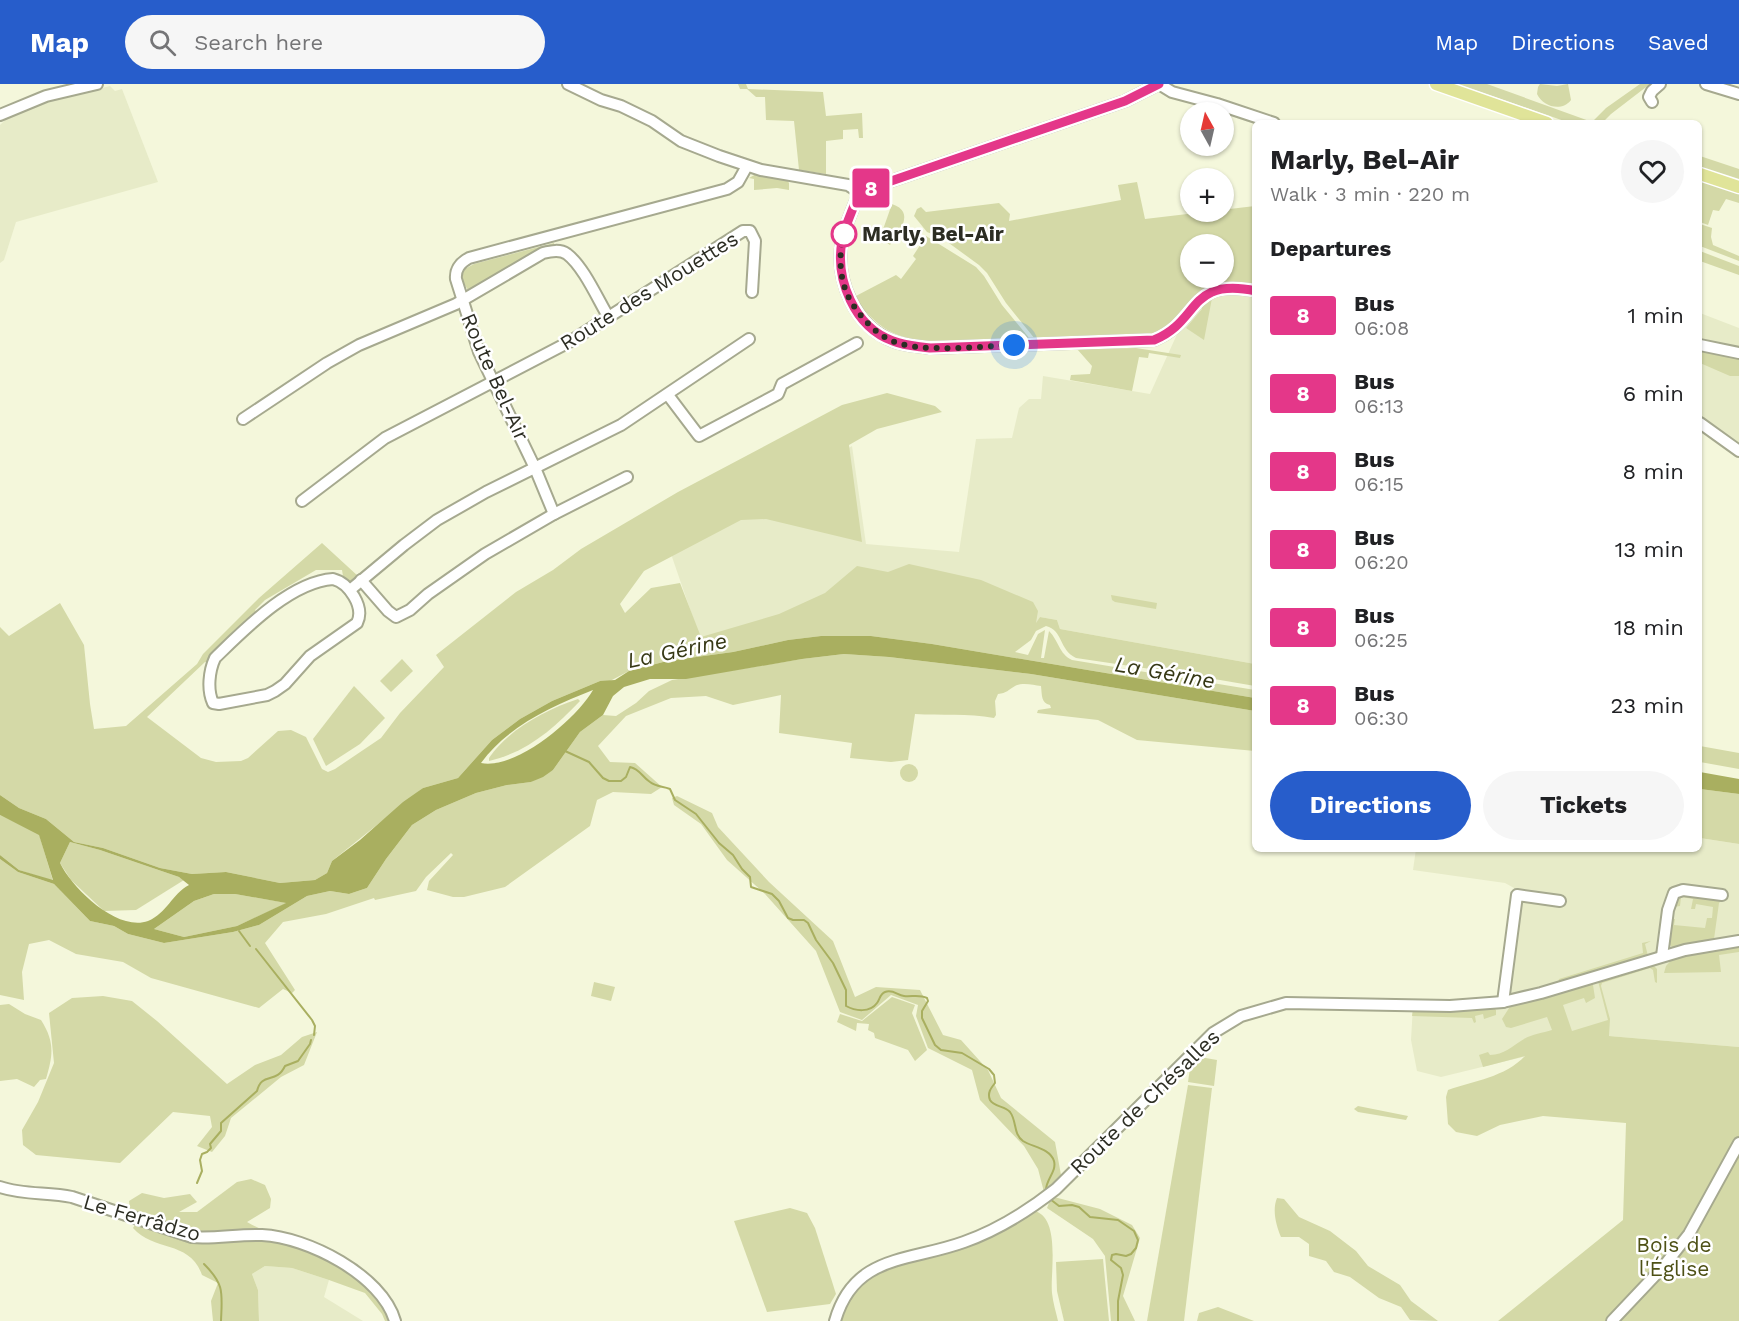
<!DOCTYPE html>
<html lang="en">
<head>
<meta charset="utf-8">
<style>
  body { margin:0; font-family:"Work Sans",sans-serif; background:#f6f6f6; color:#202124; height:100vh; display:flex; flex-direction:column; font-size:22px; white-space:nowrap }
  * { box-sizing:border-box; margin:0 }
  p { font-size:20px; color:#757577 }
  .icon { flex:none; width:33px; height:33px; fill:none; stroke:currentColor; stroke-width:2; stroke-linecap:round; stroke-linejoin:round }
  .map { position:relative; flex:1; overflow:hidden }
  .sheet { position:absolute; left:1252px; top:36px; width:450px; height:732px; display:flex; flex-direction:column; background:#fff; border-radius:9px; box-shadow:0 2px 4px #0004 }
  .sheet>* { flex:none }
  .badge { padding:0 12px; border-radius:4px; font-size:21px; line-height:39px }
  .needle { width:39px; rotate:352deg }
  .controls { position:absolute; left:1180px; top:18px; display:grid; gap:12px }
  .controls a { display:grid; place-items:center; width:54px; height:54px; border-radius:50%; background:#fff; box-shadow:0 2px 4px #0004; font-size:30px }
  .you { position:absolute; width:30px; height:30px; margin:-15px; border:4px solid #fff; border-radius:50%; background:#1a73e8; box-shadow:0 0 0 9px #1a73e833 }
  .map>.badge { position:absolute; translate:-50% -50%; box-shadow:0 0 0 3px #fff }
  h2 { padding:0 18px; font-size:22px; line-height:54px }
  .round { display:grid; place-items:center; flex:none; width:63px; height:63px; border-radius:32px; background:#f6f6f6 }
  .summary { display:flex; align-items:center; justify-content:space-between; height:102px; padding:0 18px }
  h1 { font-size:28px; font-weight:700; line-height:45px }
  .cta { display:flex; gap:12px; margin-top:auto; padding:12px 18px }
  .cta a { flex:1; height:69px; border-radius:36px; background:#275dcb; color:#fff; font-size:24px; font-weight:700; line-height:69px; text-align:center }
  .cta a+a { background:#f6f6f6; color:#202124 }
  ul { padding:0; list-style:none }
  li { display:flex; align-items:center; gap:18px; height:78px; padding:0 18px }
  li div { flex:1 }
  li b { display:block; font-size:22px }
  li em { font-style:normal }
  li .badge { min-width:66px; font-weight:700; text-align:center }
  header { display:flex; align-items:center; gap:36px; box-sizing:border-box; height:84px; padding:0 30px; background:#275dcb; color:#fff }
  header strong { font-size:28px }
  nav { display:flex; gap:33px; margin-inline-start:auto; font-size:21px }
  .search { width:420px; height:54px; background:#f6f6f6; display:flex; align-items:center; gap:15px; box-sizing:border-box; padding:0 21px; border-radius:33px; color:#757577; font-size:22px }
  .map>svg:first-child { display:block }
</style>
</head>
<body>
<header>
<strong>Map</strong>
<div class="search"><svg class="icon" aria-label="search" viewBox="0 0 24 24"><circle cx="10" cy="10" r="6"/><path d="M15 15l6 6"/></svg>Search here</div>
<nav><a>Map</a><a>Directions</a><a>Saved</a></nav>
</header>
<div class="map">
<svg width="1739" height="1237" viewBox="0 0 1739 1237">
  <rect width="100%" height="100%" fill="#f4f7db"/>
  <!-- built -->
  <g fill="#e7ebc8">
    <polygon points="110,2 115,7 122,5 158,98 16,138 4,176 0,179 0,41 16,26"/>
    <polygon points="1242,196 1255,199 1255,580 1060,545 1057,536 1040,533 1037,539 926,522 700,554 671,470 852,362 866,460 959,468 976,355 1012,354 1019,324 1029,315 1041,315 1043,292 1150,310 1197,206"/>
    <polygon points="1700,229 1739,244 1739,360 1700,345"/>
    <polygon points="1700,754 1739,760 1739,963 1609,952 1441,993 1417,987 1411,956 1413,922 1489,920 1497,912 1514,804 1505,799 1413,786 1416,765 1700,765"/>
    <polygon points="265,1182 292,1184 329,1196 324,1213 363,1237 259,1237 258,1206 252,1190"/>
  </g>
  <!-- green -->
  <g fill="#d4d9a7" fill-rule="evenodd">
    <polygon points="738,0 746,0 748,5 823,8 826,32 862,29 863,54 859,54 858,45 843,46 843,55 826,57 826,90 799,86 794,37 766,36 765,13 756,13 747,5 740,5"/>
    <polygon points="1457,0 1487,0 1592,38 1606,24 1640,0 1650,0 1611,30 1602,39 1570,39"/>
    <path d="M1540 0 1557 2 1568 0 1571 16C1562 28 1543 23 1537 10L1538 3Z"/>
    <polygon points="1700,72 1739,85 1739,96 1700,83"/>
    <polygon points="756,90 787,96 789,99 789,106 777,104 754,106 754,95 749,94"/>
    <polygon points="1700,94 1739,107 1739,119 1726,115 1719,127 1713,126 1708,141 1700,138"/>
    <path d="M1137 98 1145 135 1255 122V201C1243 198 1225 196 1213 200 1188 210 1178 241 1152 251L1035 255 1006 219 987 189 979 181 942 154 927 148 914 132 917 125 921 123 926 128 999 119 1010 130 1009 137 1121 116 1118 101ZM1191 160H1224V194H1191Z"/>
    <path d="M892 120C916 128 899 148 890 161L882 155 881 151Z"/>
    <polygon points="1700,140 1712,144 1711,153 1713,161 1739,172 1739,177 1700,162"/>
    <path d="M926 152 976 183 984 192 1002 221 1030 255 924 257C890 253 874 240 854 213L896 191 901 195 916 175 913 172Z"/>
    <polygon points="554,159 555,164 472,206 468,206 462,197 463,186 474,180"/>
    <polygon points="1700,167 1739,182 1739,191 1700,177"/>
    <polygon points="1212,214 1204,256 1186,244 1202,225 1201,223"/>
    <polygon points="1136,264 1181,271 1180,274 1149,269 1148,274 1139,273 1132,307 1070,296 1071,291 1090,290 1092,282 1077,265"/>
    <polygon points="1700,267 1739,273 1739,292 1730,292 1700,279"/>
    <path d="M887 309 935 322 942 328 877 345 849 361 862 458 766 435 741 436 644 487 620 520 625 529 651 504 680 499 701 553 779 530 825 509 857 482 888 488 909 480 981 496 1033 518 1038 527 1036 539 1040 533 1057 536 1060 545 1255 580V602L1191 591 1076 574C1059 566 1063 546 1046 542L1036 547 1031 556 1015 568 1028 571 1038 550 1045 546 1041 574H1044L1049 547C1059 557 1059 570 1072 576L1255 606V614L932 560 871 552H821L788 556 733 568 667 577 629 587 610 597H600L552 617 520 635 492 656 458 694 423 704 332 777 327 789 315 796 280 799 226 788 192 790 160 784 103 764 74 758 46 735 19 724 0 711V543L9 552 60 519 84 561 90 620 94 645 126 642 197 580 203 570 259 514 322 459 359 493 351 499 343 492 342 486H316L265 516 255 526 258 530 210 578H205L147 633 201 674 216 678 241 677 248 674 278 647 291 646 306 653 322 685 328 688 335 685 381 654 400 629 444 583 436 571 516 508 553 486 581 465 678 408 842 321Z"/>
    <polygon points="1111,511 1157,519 1156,525 1115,518 1112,516"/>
    <path d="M844 570 889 573 1031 590 1255 627V667L1137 656 1098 636 1037 629 1038 626 1051 624 1050 621C1041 619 1042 611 1041 602 1033 601 1023 598 1015 602 1008 606 1007 609 998 610L995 617 996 631 994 634C968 629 941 632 915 630L908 676 891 678 850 674 852 659 779 649 781 611 733 621 706 612 671 614 626 632 598 662 610 678 635 679 662 703 651 710 613 708 597 716 590 742 505 803 464 813H453L427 806 429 797 453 771 451 769 426 793 416 807 375 816 374 814 326 830 283 838 265 859 295 906 292 909 283 905 259 924 151 894 123 878 76 870 49 856 29 860 22 888 24 916 0 911V775L18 788 54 800 90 837 114 842 128 850 164 859 233 848 259 841 307 812 330 807 349 810 367 804 386 775 412 741 436 726 476 709 507 701 531 698 553 686 580 648 603 631 616 632 636 619 649 607 672 596 802 575Z"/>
    <polygon points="402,575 413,587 391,608 380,597"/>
    <polygon points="354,602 385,634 360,660 326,682 313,655"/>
    <path d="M578 615 580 617C554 644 528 668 489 677V674C509 645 545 626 578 615Z"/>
    <polygon points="1700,662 1739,669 1739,685 1700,678"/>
    <circle cx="909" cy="689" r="9"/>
    <polygon points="1700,705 1739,710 1739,760 1700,754"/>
    <polygon points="677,712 712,729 718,743 769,798 833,857 855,913 876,903 920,906 943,951 961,956 988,986 1001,1014 1055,1058 1061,1091 1055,1099 1044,1108 1038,1085 1024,1062 980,1016 972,986 928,964 916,932 918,921 891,911 862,936 840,928 816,867 765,810 727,776 701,740 674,721 672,714"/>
    <polygon points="0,731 39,750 53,797 19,786 0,771"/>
    <polygon points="70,758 100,766 179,793 184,796 136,826 104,827 71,796 60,779"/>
    <polygon points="214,810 235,810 287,819 237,842 184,853 154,845 194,817"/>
    <path d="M1681 810 1720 815 1721 817 1719 819 1714 855 1673 864C1665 857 1670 845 1671 835H1675L1674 841 1705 844 1707 834H1712L1713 823 1696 820 1695 825H1691L1693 815 1681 813 1680 822 1674 823V816Z"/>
    <polygon points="1651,857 1645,860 1648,872 1558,899 1559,895 1643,869 1642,859"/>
    <polygon points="1739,861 1739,868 1719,871 1721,888 1664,889 1666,882 1674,873"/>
    <path d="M1653 881 1657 885V899L1655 898 1653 886 1650 884 1602 899 1601 902 1610 935 1609 952 1739 963V1237H1498L1623 1136 1626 1039 1543 1032 1500 1041 1477 1052 1456 1048 1448 1040 1446 1013 1448 1006C1474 997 1505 993 1525 972L1483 983 1479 971 1488 968 1490 971C1504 971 1512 962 1524 955 1532 950 1543 949 1552 946L1547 933 1511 944 1506 943 1502 935 1511 921 1589 899 1593 901 1595 914 1586 919 1584 914 1563 921 1572 947 1608 936 1598 897Z"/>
    <polygon points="594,898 615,903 611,917 591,912"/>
    <polygon points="103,912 132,917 157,937 227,1000 255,981 281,971 302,953 317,948 304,981 281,993 231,1034 225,1052 212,1068 197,1062 212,1043 210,1032 173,1028 120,1079 36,1071 23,1061 22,1046 38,1018 54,979 49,929 72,914"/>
    <polygon points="892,913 915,921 912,929 927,966 915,977 908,966 875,954 874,949 868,946 869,940 857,939 856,947 837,938 840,930 862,937"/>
    <path d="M9 920 25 930 41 936C55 958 53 971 46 995L40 996 34 1003 17 995 0 997V921Z"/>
    <polygon points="1492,923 1496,926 1496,931 1484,935 1483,930 1475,932 1476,938 1474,939 1472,934 1412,932 1413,925"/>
    <polygon points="1200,973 1217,976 1214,1002 1188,998 1191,977"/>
    <polygon points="1188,1001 1212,1004 1184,1237 1147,1237"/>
    <polygon points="1358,1022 1408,1032 1406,1036 1358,1028 1354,1025"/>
    <path d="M251 1095 265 1101 271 1115 270 1124 247 1138C286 1160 349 1175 377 1209 384 1217 388 1228 393 1237H385L382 1230 365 1209 329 1196 292 1184 265 1182 252 1190 258 1206 259 1237H213L211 1217 218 1199 202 1191C190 1156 154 1168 133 1144L141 1132 130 1126 129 1117 142 1109 164 1114 190 1110 197 1118 179 1128H197L237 1098Z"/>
    <polygon points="1054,1113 1100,1125 1132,1141 1140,1154 1123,1212 1135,1237 1111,1237 1105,1172 1093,1155 1047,1124 1049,1119"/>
    <path d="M1277 1114 1284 1115 1299 1133 1330 1147 1356 1167 1368 1182 1400 1201 1411 1217 1438 1237 1410 1236 1401 1223 1379 1214 1350 1193 1334 1188 1326 1177 1309 1172V1160L1299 1153H1281C1276 1141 1272 1126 1277 1114Z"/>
    <polygon points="790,1124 807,1129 815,1144 836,1210 830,1220 767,1228 734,1137"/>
    <path d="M1035 1127C1061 1135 1050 1189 1052 1209 1053 1219 1056 1228 1058 1237H839L843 1222 858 1199 884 1184Z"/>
    <polygon points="1103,1175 1109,1237 1064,1237 1057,1207 1056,1178"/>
    <polygon points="1218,1223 1254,1237 1197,1237 1199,1229"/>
  </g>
  <!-- water -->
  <g fill="#a9af60" fill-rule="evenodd">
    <path d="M821 552H871L932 560 1255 614V627L1031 590 889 573 844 570 802 575 686 595H650L624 603 613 612 603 631 580 648 553 686 543 693 531 698 507 701 476 709 436 726 412 741 386 775 367 804 349 810 330 807 307 812 259 841 233 848 164 859 128 850 114 842 90 837 54 800 18 788 0 775V771L19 786 53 796 39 751 0 731V711L19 724 46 735 74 758 103 764 160 784 192 790 226 788 280 799 315 796 327 789 332 777 360 756 403 718 423 704 458 694 492 656 520 635 552 617 600 597 615 596 629 587 667 577 733 568 788 556ZM593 606C577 634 517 686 481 679 508 642 552 622 593 606ZM70 758 100 766 179 793 189 801C172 810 167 829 148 837 117 848 72 804 60 779ZM214 810H235L286 819 237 842 184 853 154 845 194 817Z"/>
    <polygon points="1700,688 1739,695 1739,710 1700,705"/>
  </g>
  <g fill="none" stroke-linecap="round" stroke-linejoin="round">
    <!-- stream -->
    <g stroke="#a9af60" stroke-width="2">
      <path d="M565 667 589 678 603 694 609 697H621L626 693 630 683C640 685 642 693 650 698 656 703 663 702 670 705L675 716 696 730 719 759 733 771 742 785 750 793 751 803 772 810 779 817 788 834 793 836H804L808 839 816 856 833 879 846 906V922C855 927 870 929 877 919 880 915 880 910 885 908 893 905 897 911 904 912 912 913 919 910 927 914L928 917 922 927V934L935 961 941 966 962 969 989 985 994 991 995 999C991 1004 987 1009 990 1016 994 1023 1005 1022 1010 1028 1017 1037 1013 1050 1023 1057 1032 1063 1050 1064 1054 1077 1057 1088 1045 1096 1046 1107"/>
      <polyline points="239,847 250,862"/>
      <polyline points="256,865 312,936 315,942 314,951"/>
      <path d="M197 1099 202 1087 200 1076 202 1070 207 1068 211 1064 210 1060 221 1047V1039L257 1007C262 987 276 1001 285 982L298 977 310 960 311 956"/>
      <polyline points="1050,1115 1059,1122 1072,1121 1079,1123 1090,1133 1118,1136 1134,1147 1138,1156 1136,1164 1131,1170 1126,1172 1116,1170 1112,1171 1111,1176 1121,1184 1123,1191 1118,1217 1118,1237"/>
      <path d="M204 1180C225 1201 222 1209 221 1237"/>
    </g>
    <defs>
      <g id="minor">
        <polyline points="568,0 601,16 621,22 652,37 681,57 719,72 761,86 848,101 859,108"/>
        <polyline points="1159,0 1172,8 1217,20 1274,39"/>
        <polyline points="1706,0 1739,10"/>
        <polyline points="1652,18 1649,13 1652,7 1660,0"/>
        <polyline points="0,31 46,12 97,0"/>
        <path d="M859 108C854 124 845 140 842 157 835 195 854 242 893 257 905 262 917 262 930 264L1154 256C1201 237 1187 193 1256 207"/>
        <polyline points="859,108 1125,17 1159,0"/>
        <polyline points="1700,261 1739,269"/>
        <polyline points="668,311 699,352 778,310 782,300 857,259"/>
        <path d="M243 335 327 279 359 261 456 220 543 169C551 167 560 165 567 170 584 183 598 216 609 234"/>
        <polyline points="1700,339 1739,367"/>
        <polyline points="302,417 385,354 571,257 743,147 750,147 755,157 752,208"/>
        <path d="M554 430 535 384 479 268 456 195C455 185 460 179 469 174L727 105 738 98 747 82"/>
        <path d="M333 495C349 499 365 523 357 539L310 572 285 600 275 607 267 611 219 620 213 619C207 606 209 587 215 574 244 546 290 498 333 495Z"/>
        <polyline points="361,496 388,527 396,533 410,526 428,510 485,470 554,430 627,393"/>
        <polyline points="350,506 404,461 437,436 486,408 621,341 749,255"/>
        <polyline points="1662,872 1668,826 1674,809 1683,806 1722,811"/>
        <polyline points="1503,918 1517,811 1560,817"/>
        <path d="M0 1103C23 1111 48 1108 72 1113L192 1153C215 1155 238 1150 262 1151 307 1153 382 1191 395 1237"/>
        <path d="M835 1237C854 1170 909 1178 964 1158 998 1146 1028 1127 1056 1105L1213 949 1241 932 1286 919 1450 922 1503 918 1541 909 1685 866 1739 857"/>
        <polyline points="1612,1237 1663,1183 1689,1150 1739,1059"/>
      </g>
      <g id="major">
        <polyline points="1436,0 1547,39"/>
        <polyline points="1700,90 1739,103"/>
      </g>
    </defs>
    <!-- minor casing -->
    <use href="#minor" stroke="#a6a98f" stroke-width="14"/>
    <!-- major casing -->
    <use href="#major" stroke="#fff" stroke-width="15"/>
    <!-- minor -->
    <use href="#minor" stroke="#fff" stroke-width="10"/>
    <!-- major -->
    <use href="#major" stroke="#e0e499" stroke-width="12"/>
  </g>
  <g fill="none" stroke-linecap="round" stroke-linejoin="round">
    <defs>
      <path id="line" d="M1159 0 1125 17 859 108C854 124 845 140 842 157 835 195 854 243 893 257 905 262 917 262 930 264L1154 256C1201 237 1187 193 1256 207"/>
    </defs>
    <!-- line casing -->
    <use href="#line" stroke="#fff" stroke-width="14"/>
    <!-- line -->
    <use href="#line" stroke="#e43789" stroke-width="9"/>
    <!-- walk -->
    <path stroke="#2c2d23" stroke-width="6" stroke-dasharray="0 10.8" d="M844 150C838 172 839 200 853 221 863 235 874 248 890 256 918 270 981 262 1014 261"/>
  </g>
  <!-- markers -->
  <circle fill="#fff" stroke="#e43789" stroke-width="3" cx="844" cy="150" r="12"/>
  <g text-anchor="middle" stroke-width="5" stroke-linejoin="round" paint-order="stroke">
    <!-- stop labels -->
    <g font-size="21" font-weight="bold" fill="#2c2d23" stroke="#fff" text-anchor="start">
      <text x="862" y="157">Marly, Bel-Air</text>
    </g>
    <!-- street labels -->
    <g font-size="21" fill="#2c2d23" stroke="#fff">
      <text transform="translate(649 207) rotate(-32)" y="7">Route des Mouettes</text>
      <text transform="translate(495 293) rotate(66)" y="7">Route Bel-Air</text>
      <text transform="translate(1145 1018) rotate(-44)" y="7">Route de Chésalles</text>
      <text transform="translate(142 1134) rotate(16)" y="7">Le Ferrâdzo</text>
    </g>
    <!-- park labels -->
    <g font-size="21" fill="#4e5116" stroke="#fff">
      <text x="1674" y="1168">Bois de<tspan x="1674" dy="24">l'Église</tspan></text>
    </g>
    <!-- water labels -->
    <g font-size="22" font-style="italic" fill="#363815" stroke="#fff">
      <text transform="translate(677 566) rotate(-12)" y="8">La Gérine</text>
      <text transform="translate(1165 588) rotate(10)" y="8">La Gérine</text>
    </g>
  </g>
</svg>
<div class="controls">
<a><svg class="needle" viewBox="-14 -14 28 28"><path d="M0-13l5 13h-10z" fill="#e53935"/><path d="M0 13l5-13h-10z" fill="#757577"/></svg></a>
<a>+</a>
<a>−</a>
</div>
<div class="you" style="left:1014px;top:261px"></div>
<b class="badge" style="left:871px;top:104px;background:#e43789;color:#fff">8</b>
<section class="sheet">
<div class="summary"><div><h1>Marly, Bel-Air</h1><p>Walk · 3 min · 220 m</p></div><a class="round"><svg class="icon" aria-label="heart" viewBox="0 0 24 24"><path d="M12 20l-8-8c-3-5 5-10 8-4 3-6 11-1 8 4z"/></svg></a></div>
<h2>Departures</h2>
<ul>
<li><span class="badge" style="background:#e43789;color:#fff">8</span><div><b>Bus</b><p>06:08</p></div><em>1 min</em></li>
<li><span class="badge" style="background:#e43789;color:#fff">8</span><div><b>Bus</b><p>06:13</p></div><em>6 min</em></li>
<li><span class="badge" style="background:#e43789;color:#fff">8</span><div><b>Bus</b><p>06:15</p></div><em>8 min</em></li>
<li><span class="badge" style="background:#e43789;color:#fff">8</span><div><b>Bus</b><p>06:20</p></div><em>13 min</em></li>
<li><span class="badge" style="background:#e43789;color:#fff">8</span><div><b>Bus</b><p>06:25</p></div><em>18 min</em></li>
<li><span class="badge" style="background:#e43789;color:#fff">8</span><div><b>Bus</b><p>06:30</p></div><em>23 min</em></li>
</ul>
<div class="cta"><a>Directions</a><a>Tickets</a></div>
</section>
</div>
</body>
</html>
